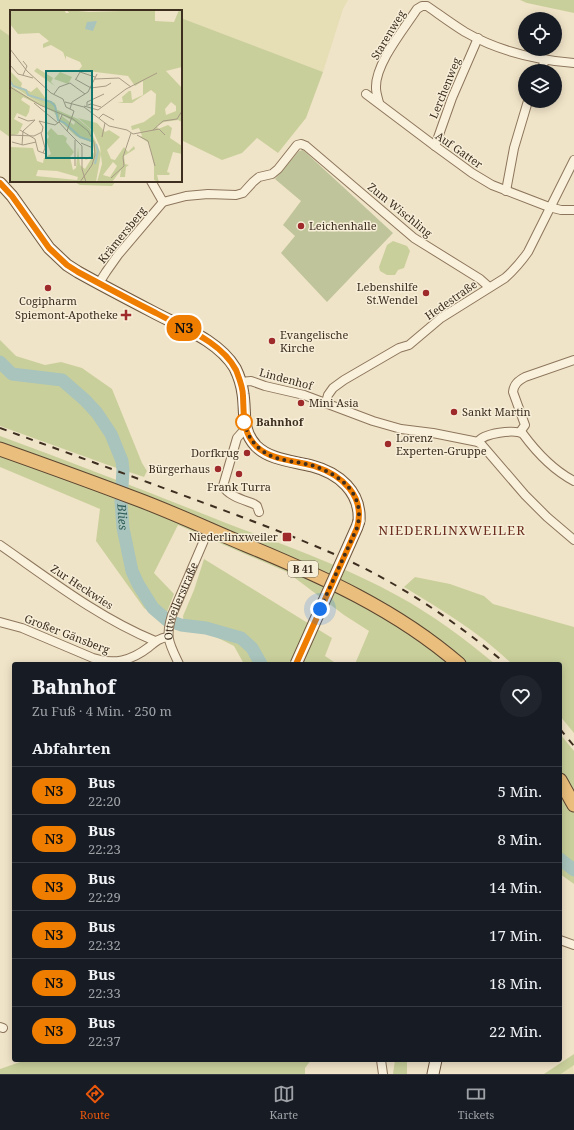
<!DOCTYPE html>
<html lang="de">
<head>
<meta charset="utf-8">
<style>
  body { margin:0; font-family:"Noto Serif",serif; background:#20242c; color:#f1f3f6; height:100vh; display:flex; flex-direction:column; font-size:15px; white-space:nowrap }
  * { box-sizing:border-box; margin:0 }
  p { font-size:13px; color:#9ea1a6 }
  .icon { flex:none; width:22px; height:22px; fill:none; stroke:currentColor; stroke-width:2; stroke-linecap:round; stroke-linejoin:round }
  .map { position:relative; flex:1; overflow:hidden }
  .sheet { position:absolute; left:12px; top:662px; width:550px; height:400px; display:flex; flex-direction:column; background:#171b24; border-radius:4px; box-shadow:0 2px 10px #0003 }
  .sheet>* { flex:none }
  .badge { padding:0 8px; border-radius:13px; font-size:14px; line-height:26px }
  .buttons { position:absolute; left:518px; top:12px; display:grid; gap:8px }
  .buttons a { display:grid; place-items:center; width:44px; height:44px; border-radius:50%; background:#171b24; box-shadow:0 2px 10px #0003; font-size:20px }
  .you { position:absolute; width:20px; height:20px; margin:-10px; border:3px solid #fff; border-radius:50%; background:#1a73e8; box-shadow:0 0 0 6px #1a73e833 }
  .map>.badge { position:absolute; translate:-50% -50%; box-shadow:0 0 0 2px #fff }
  h2 { padding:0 20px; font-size:15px; line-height:36px }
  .round { display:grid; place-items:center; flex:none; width:42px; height:42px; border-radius:21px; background:#20242c }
  .headline { display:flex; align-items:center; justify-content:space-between; height:68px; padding:0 20px }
  h1 { font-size:19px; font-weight:800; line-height:30px }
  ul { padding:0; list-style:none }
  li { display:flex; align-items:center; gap:12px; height:48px; padding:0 20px; border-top:1px solid #363941 }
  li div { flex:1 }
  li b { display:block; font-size:15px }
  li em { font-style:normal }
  li .badge { min-width:44px; font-weight:700; text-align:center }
  .dock { display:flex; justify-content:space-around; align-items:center; height:56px; border-top:1px solid #363941; background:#171b24; font-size:11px; color:#9ea1a6 }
  .dock a { display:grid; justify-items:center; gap:2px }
  .dock .active { color:#ea580c }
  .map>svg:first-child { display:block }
</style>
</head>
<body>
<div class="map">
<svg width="574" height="1074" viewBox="0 0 574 1074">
  <rect width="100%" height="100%" fill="#f0e4c8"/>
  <!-- farmland -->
  <g fill="#e6deb5">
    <polygon points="0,0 348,0 343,9 323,72 181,18 181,11 11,11 11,37 0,29"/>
    <polygon points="573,1065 574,1074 561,1074"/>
  </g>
  <!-- green -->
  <g fill="#c9cf9b">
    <polygon points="520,0 574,0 574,13 527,3"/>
    <polygon points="181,18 323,72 306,118 278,153 257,138 242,153 222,160 181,140"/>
    <polygon points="0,29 11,37 11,138 0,130"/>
    <polygon points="73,181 116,181 112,186 80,185"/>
    <polygon points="393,241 407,246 410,251 404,268 398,270 395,275 387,275 380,271 379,267 387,245"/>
    <polygon points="0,340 16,356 45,365 61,362 82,368 112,389 142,463 147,471 144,477 108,465 0,426"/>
    <path d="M0 436C76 464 151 493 226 523 284 545 344 566 398 596 433 615 465 639 495 664H355L369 631 344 615 287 572 178 525 154 573 174 594 163 622 144 608 96 541 100 509 0 467Z"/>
    <polygon points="204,559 332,638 325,656 337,664 244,664 234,646 208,633 189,631 184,624 183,616 194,590"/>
    <path d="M415 577 450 584 484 596 493 604 574 627V733L560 716V664H512C480 633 442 610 404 587Z"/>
    <polygon points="560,734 574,751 574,884 560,874"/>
    <polygon points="574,1054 574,1065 561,1074 544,1074"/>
    <polygon points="26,1060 311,1060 305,1068 305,1074 0,1074 0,1069"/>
    <polygon points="395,1060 407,1060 407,1074 393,1074"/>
  </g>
  <!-- cemetery -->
  <polygon fill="#bfc49a" points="303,150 393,233 327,302 281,253 295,236 283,225 301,201 275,179 299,151"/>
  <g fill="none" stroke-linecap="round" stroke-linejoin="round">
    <!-- river -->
    <g stroke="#a9c4bc" stroke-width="13">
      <path id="s1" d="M0 362 12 374 62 380 85 400 97 413 111 434 122 461 123 470 121 502 123 528 132 571 138 584 153 608 167 620 181 625 206 628 241 638 252 648 261 664"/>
      <polyline points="560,859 574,870"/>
    </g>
    <defs>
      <g id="minor">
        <polyline points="541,71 545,60"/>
        <polyline points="366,94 435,146 472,173 492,185 549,207 561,210 574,210"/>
        <path d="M379 103C378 98 376 93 376 88 375 64 404 29 417 9L422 6H427C440 15 452 24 465 32 498 51 536 60 574 63"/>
        <polyline points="435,146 452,98 478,38"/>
        <polyline points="151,181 163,202"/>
        <polyline points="506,191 514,148 528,101"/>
        <polyline points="99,283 106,272 118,255 163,202 186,196 208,194 236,195 243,193 253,182 259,177 272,174 278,169 297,145 301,144 306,146 414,238 480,279 489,287"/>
        <polyline points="240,382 251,381 265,386 304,395 373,421 401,429 433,433 478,442 482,445 525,495 547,517 574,540"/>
        <path d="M326 402 328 395 333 388 344 380 399 348 409 345 441 318 505 278C514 270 521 262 528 252L574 160"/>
        <path d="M245 429 237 438 223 486C228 496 244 500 254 504L257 506 259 512"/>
        <path d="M520 432 525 425 513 392C514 384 518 381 525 377L574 360"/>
        <path d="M478 442C483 433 515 429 523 434 537 453 553 470 574 481"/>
        <path d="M0 545C49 579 99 618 155 641"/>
        <path d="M0 622 22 628 93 658C114 665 131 661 149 647 155 642 159 638 168 637"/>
        <path id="s2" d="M179 664C169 643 165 638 172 615L205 538"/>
        <polyline points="560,940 574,945"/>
        <polyline points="0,1027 3,1028"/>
        <polyline points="381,1060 383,1074"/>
      </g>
      <g id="secondary">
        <path d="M0 183 12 196 49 248 67 265 78 272C103 286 128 299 153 312 181 327 218 340 235 368 239 376 242 386 243 394 246 413 241 430 256 446 270 460 293 461 312 466 339 473 361 492 359 521"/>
        <polyline points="433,1074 436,1060"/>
      </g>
      <g id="trunk">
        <path d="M0 449C45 465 90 481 134 498 172 512 208 529 246 545 321 576 397 610 459 664"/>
        <polyline points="560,780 574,805"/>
      </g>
    </defs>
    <!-- minor casing -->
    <use href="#minor" stroke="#8d765c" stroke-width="10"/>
    <!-- secondary casing -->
    <use href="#secondary" stroke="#6f573f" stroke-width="13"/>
    <!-- trunk casing -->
    <use href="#trunk" stroke="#5b4430" stroke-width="15"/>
    <!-- minor -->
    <use href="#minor" stroke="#faf1dc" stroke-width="8"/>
    <!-- secondary -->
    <use href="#secondary" stroke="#faf1dc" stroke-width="11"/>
    <!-- trunk -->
    <use href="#trunk" stroke="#eabe7c" stroke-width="13"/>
    <!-- rail -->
    <g stroke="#3d2e20" stroke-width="2" stroke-dasharray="7 7" stroke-linecap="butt">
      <path d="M0 428C65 452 131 476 196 500 242 517 288 534 334 554 396 581 454 620 506 664"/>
      <polyline points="560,729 574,746"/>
    </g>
    <defs>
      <polyline id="secondary-bridge" points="296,664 357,527 359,521"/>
    </defs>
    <!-- secondary-bridge casing -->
    <use href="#secondary-bridge" stroke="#6f573f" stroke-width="13" stroke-linecap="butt"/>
    <!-- secondary-bridge -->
    <use href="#secondary-bridge" stroke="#faf1dc" stroke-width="11"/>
  </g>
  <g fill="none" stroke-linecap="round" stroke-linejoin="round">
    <defs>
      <path id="line" d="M0 183 12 196 49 248 67 265 78 272C104 286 130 300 156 313 183 328 221 341 236 370 239 378 243 387 243 396 244 415 242 433 257 447 273 461 295 460 314 466 342 475 366 496 357 528L296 664"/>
    </defs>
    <!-- line casing -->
    <use href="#line" stroke="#fff" stroke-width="9"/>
    <!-- line -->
    <use href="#line" stroke="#ef7d00" stroke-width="6"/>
    <!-- walk -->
    <path stroke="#3d2e20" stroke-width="4" stroke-dasharray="0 7.2" d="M244 422V419C246 433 252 444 264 452 278 462 298 461 314 466 343 476 366 496 357 528L320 609"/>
  </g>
  <!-- markers -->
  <g fill="#9e2a2b" stroke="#f7eed8" stroke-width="1.5">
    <circle cx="301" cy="226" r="4"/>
    <circle cx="48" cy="288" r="4"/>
    <circle cx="426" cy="293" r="4"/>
    <path d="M124 309h4v4h4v4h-4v4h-4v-4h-4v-4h4z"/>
    <circle cx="272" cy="341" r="4"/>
    <circle cx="301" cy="403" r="4"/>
    <circle cx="454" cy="412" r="4"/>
    <circle cx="388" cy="444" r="4"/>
    <circle cx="247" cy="453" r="4"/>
    <circle cx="218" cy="469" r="4"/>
    <circle cx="239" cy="474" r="4"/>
    <rect x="282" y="532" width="10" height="10" rx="2"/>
  </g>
  <circle fill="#fff" stroke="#ef7d00" stroke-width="2" cx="244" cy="422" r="8"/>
  <g text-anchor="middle" stroke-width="3" stroke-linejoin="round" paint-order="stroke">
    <!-- shield labels -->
    <rect fill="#f7eed8" stroke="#756857" stroke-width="1" x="288" y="561" width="30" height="16" rx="3"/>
    <g font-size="10" font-weight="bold" fill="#3d2e20">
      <text x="303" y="573">B 41</text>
    </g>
    <!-- street labels -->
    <g font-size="11" fill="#3d2e20" stroke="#f7eed8">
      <text transform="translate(388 35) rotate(-59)" y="4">Starenweg</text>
      <text transform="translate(445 88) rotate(-68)" y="4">Lerchenweg</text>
      <text transform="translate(459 150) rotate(35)" y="4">Auf Gatter</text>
      <text transform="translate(400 210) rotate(39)" y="4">Zum Wischling</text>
      <text transform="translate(122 235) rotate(-51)" y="4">Krämersberg</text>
      <text transform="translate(451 300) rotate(-35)" y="4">Hedestraße</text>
      <text transform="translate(286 379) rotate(15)" y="4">Lindenhof</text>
      <text transform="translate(82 587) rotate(33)" y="4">Zur Heckwies</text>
      <text dy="4" stroke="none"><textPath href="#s2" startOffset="67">Ottweilerstraße</textPath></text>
      <text transform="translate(67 634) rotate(21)" y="4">Großer Gänsberg</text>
    </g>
    <!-- poi labels -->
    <g font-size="11" fill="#3d2e20" stroke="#f7eed8" text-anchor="start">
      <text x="309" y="230">Leichenhalle</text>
      <text x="418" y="291" text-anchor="end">Lebenshilfe<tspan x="418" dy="13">St.Wendel</tspan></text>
      <text x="48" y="305" text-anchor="middle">Cogipharm</text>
      <text x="118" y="319" text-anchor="end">Spiemont-Apotheke</text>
      <text x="280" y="339">Evangelische<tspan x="280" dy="13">Kirche</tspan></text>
      <text x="309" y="407">Mini Asia</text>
      <text x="462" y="416">Sankt Martin</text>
      <text x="396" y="442">Lorenz<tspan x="396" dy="13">Experten-Gruppe</tspan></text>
      <text x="239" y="457" text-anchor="end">Dorfkrug</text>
      <text x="210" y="473" text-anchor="end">Bürgerhaus</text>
      <text x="239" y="491" text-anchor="middle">Frank Turra</text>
      <text x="278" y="541" text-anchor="end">Niederlinxweiler</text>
    </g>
    <!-- stop labels -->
    <g font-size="11" font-weight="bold" fill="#3d2e20" stroke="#f7eed8" text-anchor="start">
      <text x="256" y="426">Bahnhof</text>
    </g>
    <!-- water labels -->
    <g font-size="12" font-style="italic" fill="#2f5d5a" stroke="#f7eed8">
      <text dy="4" stroke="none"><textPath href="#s1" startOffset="226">Blies</textPath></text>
    </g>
    <!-- quarter labels -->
    <g font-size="13" letter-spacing="1" fill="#6b2e1e" stroke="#f7eed8">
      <text x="452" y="535">NIEDERLINXWEILER</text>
    </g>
  </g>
  <!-- overview -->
  <g transform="translate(10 10)">
    <rect width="172" height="172" fill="#f0e4c8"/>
    <path d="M0 0H54L56 3H59L57 0 79 2 145 0V11L164 12 169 0H172V57L156 61 172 78V112L168 110 154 112 147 116 148 119 158 115 162 118 160 128 172 136V144L163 142 157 162 160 163 159 165H147L149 172 144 170V155L139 133 130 127 132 126 129 118 122 120 121 116 134 112 145 104 146 84 141 80 122 93H107L113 92 112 87 119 81H121L122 90 133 85V71L125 76 118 66 69 60 72 56 70 52 56 46V50L53 42 41 35 33 38V34L39 31 29 23 8 24 0 14ZM161 92 166 96V101L156 105 155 99ZM27 58 43 68 41 72 45 76 24 61ZM0 61 12 73 11 77 21 82 27 77 37 90 45 93 47 100 21 88 0 74ZM50 62 62 67 58 74 44 69ZM0 75 20 88 68 109 80 119 91 144 86 172H0V137L23 138 27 151 33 153 34 148 41 144 36 130 39 127 37 123 41 118 48 125H53L57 128 56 132 64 142 60 147 63 160 66 158 68 137 70 155 75 159 83 146 76 150 74 148 82 146 84 142 83 133 66 126 50 111 52 106 64 115 65 112 50 104 49 111 44 102 13 87 11 90 20 96 19 102 16 107 7 103 4 109 13 114 8 124 0 126ZM28 160 47 161 68 167 67 170 26 166ZM68 108 87 113 95 122 99 120 110 127 97 140 101 149 105 150 114 137 118 142 124 136 125 139 114 146 115 154 119 155 116 157 115 167H110L111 160 102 172H87L92 154 90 137 83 121ZM103 152 107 156 100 167 93 165Z" fill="#c9cf9b" fill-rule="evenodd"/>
    <path d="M87 11 83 21 75 19 77 12Z" fill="#a9c4bc"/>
    <path fill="none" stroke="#a9c4bc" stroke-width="2" d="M0 71 3 76 16 80 18 85 41 92 45 96 48 110 55 113 70 127 82 131M85 154 88 141 86 134"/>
    <path fill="none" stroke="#a89b85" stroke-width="1" d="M0 39 17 61 41 83 53 89 56 97 64 101 57 121 72 136V159M13 51 17 56 13 65M1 56 8 64 23 68M65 69 81 78 96 76 101 73M66 69 70 62 85 67M85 69 109 68 121 77M0 77 30 95 63 109 78 121 84 132 85 145 82 155 70 172M44 84 49 77 60 73 75 84M55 92 74 97 99 116 117 120 123 124 149 119 155 125M24 93 48 113M78 95 81 94 91 97M74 96 88 100 116 79 147 63M77 96V92L94 84M60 99 62 92 78 82 87 64M52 105 49 112 57 121M8 107 18 111 25 110M89 108 93 104 104 110M10 120 25 129 28 141 36 144M143 120 153 111 167 109 172 101M31 123 35 138 33 143M0 125 24 126 32 122 33 117 29 111 45 115 49 112M127 125 138 131 145 156M92 127 95 113M65 130V156M2 132 13 135 26 132M71 133 83 138M12 135 13 121 25 110M72 159 76 172M101 168 114 156 113 147 121 123"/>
    <path fill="#0f766e" fill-opacity="0.15" stroke="#0f766e" stroke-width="2" d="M36 61H82V148H36Z"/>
    <rect width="172" height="172" fill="none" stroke="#3d2e20" stroke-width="2"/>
  </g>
</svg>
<div class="buttons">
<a><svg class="icon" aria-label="locate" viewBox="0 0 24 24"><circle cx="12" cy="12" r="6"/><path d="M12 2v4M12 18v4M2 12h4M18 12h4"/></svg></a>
<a><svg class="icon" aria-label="layers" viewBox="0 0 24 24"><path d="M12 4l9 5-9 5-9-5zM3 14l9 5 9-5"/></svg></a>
</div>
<div class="you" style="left:320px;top:609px"></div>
<b class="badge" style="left:184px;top:328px;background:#ef7d00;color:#111">N3</b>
<section class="sheet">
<div class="headline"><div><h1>Bahnhof</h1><p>Zu Fuß · 4 Min. · 250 m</p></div><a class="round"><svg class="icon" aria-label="heart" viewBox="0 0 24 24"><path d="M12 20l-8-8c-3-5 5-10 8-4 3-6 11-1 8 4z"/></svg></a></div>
<h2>Abfahrten</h2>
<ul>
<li><span class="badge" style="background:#ef7d00;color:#111">N3</span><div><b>Bus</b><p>22:20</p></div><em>5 Min.</em></li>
<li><span class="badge" style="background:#ef7d00;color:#111">N3</span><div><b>Bus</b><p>22:23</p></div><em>8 Min.</em></li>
<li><span class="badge" style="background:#ef7d00;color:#111">N3</span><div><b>Bus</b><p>22:29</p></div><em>14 Min.</em></li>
<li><span class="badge" style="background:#ef7d00;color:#111">N3</span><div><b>Bus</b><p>22:32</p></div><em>17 Min.</em></li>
<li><span class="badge" style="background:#ef7d00;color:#111">N3</span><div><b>Bus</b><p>22:33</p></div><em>18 Min.</em></li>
<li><span class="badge" style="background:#ef7d00;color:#111">N3</span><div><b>Bus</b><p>22:37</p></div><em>22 Min.</em></li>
</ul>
</section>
</div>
<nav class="dock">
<a class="active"><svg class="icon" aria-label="directions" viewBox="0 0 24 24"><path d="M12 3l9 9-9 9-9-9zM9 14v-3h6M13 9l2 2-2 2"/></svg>Route</a>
<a><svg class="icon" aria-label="map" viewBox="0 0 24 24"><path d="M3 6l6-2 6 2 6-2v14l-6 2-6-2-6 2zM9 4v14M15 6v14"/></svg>Karte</a>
<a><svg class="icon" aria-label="tickets" viewBox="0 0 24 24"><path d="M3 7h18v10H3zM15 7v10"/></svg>Tickets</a>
</nav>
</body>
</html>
